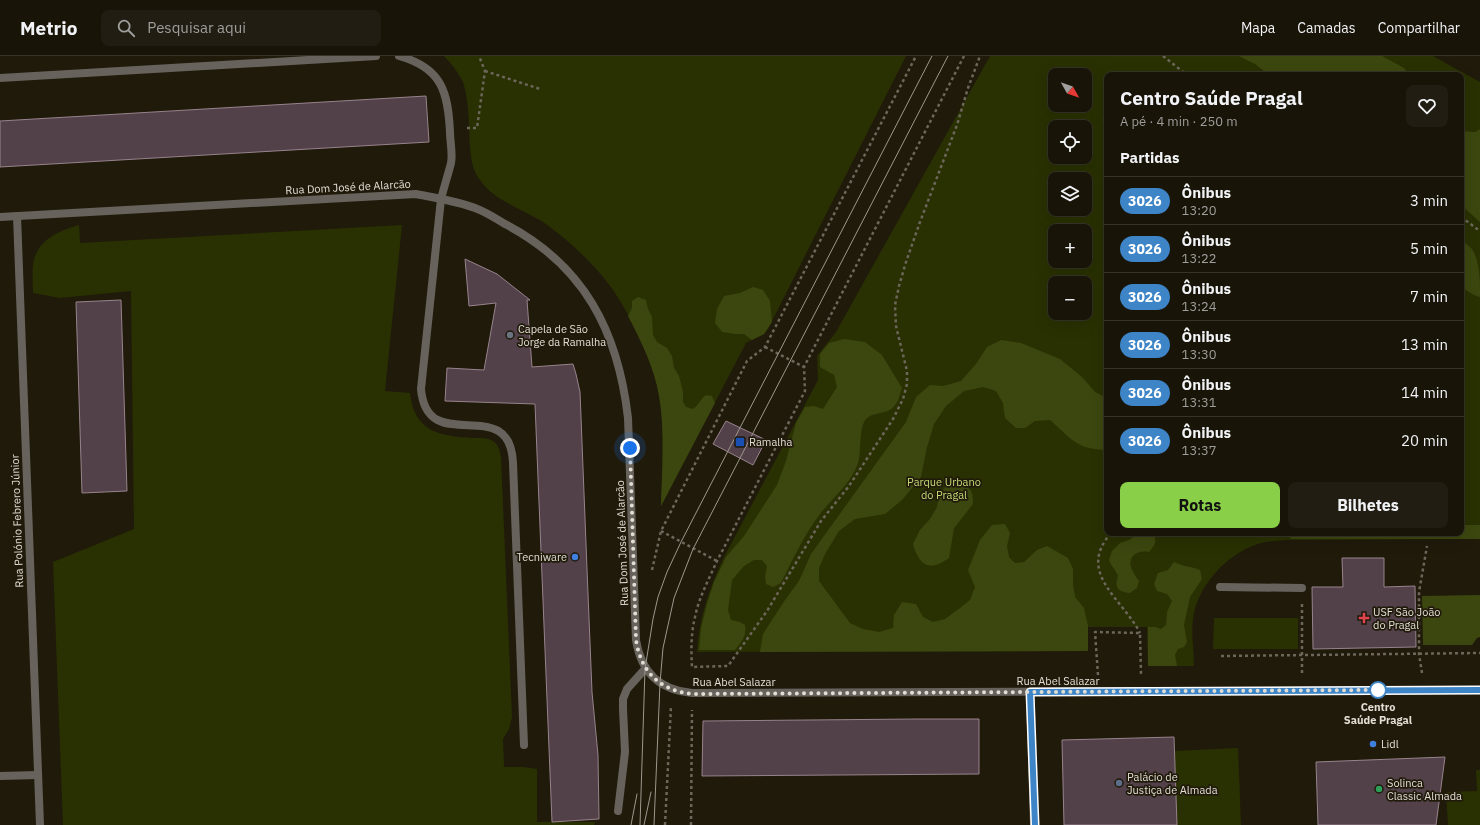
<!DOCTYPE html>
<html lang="pt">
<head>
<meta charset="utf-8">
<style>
  body { margin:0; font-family:"IBM Plex Sans",sans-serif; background:#211d12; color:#f1f3f6; height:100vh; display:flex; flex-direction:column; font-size:15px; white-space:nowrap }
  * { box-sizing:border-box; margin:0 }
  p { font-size:13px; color:#9f9e9c }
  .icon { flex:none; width:22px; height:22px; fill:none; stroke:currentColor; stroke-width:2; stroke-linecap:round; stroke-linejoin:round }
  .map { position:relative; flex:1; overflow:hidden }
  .panel { position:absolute; left:1104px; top:16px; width:360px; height:464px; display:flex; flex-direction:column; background:#181408; border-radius:8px; box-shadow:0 4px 16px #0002,0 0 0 1px #363329 }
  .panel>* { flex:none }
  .badge { padding:0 8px; border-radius:13px; font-size:14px; line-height:26px }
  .needle { width:26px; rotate:130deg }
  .buttons { position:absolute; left:1048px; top:12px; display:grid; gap:8px }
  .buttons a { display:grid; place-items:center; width:44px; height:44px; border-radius:8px; background:#181408; box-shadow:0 4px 16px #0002,0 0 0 1px #363329; font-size:20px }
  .you { position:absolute; width:20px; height:20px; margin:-10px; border:3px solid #fff; border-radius:50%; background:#1a73e8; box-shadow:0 0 0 6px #1a73e833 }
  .map>.badge { position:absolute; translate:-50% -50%; box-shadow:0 0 0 2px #fff }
  h2 { padding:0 16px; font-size:15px; line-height:36px }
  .round { display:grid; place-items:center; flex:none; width:42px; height:42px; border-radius:8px; background:#211d12 }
  .headline { display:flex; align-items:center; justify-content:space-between; height:68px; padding:0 16px }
  h1 { font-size:19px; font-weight:700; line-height:30px }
  .cta { display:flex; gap:8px; margin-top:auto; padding:8px 16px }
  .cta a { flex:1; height:46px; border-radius:8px; background:#89cf48; color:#111; font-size:16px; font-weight:700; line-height:46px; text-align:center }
  .cta a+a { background:#211d12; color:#f1f3f6 }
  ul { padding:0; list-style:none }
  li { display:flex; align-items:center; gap:12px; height:48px; padding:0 16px; border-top:1px solid #363329 }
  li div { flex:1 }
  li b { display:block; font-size:15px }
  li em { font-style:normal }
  li .badge { min-width:44px; font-weight:700; text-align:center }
  header { display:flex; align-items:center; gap:24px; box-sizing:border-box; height:56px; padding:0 20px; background:#181408; border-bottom:1px solid #363329 }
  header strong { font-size:19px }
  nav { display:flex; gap:22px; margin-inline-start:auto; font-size:14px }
  .search { width:280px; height:36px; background:#211d12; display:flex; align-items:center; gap:10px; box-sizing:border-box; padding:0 14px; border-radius:8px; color:#9f9e9c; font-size:15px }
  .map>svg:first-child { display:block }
</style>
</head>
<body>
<header>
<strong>Metrio</strong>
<div class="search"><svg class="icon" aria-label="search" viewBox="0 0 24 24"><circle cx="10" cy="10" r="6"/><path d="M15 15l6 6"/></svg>Pesquisar aqui</div>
<nav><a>Mapa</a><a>Camadas</a><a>Compartilhar</a></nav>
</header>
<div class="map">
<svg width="1480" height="769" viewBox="0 0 1480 769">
  <rect width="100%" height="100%" fill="#201a0b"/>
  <!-- green -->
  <g fill="#293102" fill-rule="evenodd">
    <path d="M444 0H906L768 273 764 278 746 287 661 450C662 414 665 377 660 342 655 309 633 264 615 237 602 217 578 193 559 178 551 172 543 165 534 161 515 150 493 143 480 124 472 114 471 102 470 90 469 72 469 39 462 24 457 15 451 7 444 0Z"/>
    <path d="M990 0H1433L1480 26V483L1286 484C1276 485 1265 485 1255 489 1225 500 1197 531 1193 563 1191 578 1194 595 1194 610H1148L1147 571H1088V595L697 596C700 560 708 536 723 503L818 324 817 300 836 276ZM1055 19H1085V49H1055ZM1107 19H1461V477H1107ZM1055 71H1085V101H1055ZM1055 123H1085V153H1055ZM1055 175H1085V205H1055ZM1055 227H1085V257H1055Z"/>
    <path d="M79 169 80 187 402 169 385 335 410 337C414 376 440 380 472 382 478 382 487 381 493 385 498 388 500 395 501 401L512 661 509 673 503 683 504 711H523L537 713V766H595L594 769H63L53 506 134 473 131 235 60 242 33 237C33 228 32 218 33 209 36 184 59 175 79 169Z"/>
    <polygon points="1214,562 1298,562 1298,593 1213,593"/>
    <polygon points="1238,692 1241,769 1176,769 1173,695"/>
    <polygon points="1476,714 1480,714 1480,769 1448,769 1446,736 1477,735"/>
  </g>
  <!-- forest -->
  <g fill="#3c470f">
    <polygon points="1239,0 1382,0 1404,12 1409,19 1269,19 1255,8"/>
    <polygon points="1480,73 1480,166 1461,149 1461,75 1475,76"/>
    <path d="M1461 186C1480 190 1480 220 1480 241L1474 239 1461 231Z"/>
    <polygon points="753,231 763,234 770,245 772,266 764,278 752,284 744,278 735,278 722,276 715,267 717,253 724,240 740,237"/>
    <path d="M638 241 646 244 648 253 652 261 653 279 657 286 667 292 672 300 674 312 679 320 683 336V346L686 351 693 353C699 349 700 343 706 339L712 340 715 347 661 450C662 416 665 373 659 340 654 311 641 285 628 260L632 252V245Z"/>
    <path d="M844 283 865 286 882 299 902 332C900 337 899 345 895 349 889 359 874 355 866 363 858 373 862 395 858 407 851 428 833 441 820 458 804 479 793 503 781 527L773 531 766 528 765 520 767 510 762 504H754L744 510 732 524 728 554 731 564 740 566 745 569C747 581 741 586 735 594H699L701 572 707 548 714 526 726 501 744 480 777 429 786 405 796 367 805 351 814 350 823 353 837 331 834 319 820 311V298L829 287Z"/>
    <path d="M1001 284 1021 287 1060 303 1082 321 1095 336 1107 342V394C1075 393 1072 383 1050 364L1035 365 1025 372H1016L1005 362 1003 347 996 335 983 331 964 335 946 350 934 368 927 391 921 421 902 444 885 458 855 463 839 475 825 498 819 512V525L850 567 863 573 879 576 893 572 894 559 902 546 916 548 923 561 933 566 945 563 960 552 970 544 975 531 968 514 980 484 992 469 1005 468 1010 477 1007 490 1009 501 1015 507 1024 506 1037 494 1047 490 1068 502 1073 513V529L1075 541 1084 552 1088 570V595L760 596 763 578 785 544 799 525 811 498 906 366 916 341 930 329 943 330 961 325 976 308 987 291Z"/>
    <path d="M960 427C972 433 973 435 973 448L954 472 949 502C930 516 919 510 913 488L920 474 930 463 937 451 939 439 947 429Z"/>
    <polygon points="1461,469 1480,469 1480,483 1291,483 1289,478 1290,477 1461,477"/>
    <path d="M1139 477H1152C1158 485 1155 489 1149 496 1140 494 1128 498 1131 511 1132 515 1136 521 1139 525L1137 532 1130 537C1118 536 1114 532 1118 520 1116 514 1111 510 1109 504L1112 495 1120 487 1129 484Z"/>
    <path d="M1174 506C1184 511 1190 510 1200 514L1202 523 1190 541 1184 569 1187 586 1184 591 1178 593 1175 599 1177 610H1148V571H1155L1161 573 1166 569 1167 556 1172 545 1167 538 1157 535 1154 528 1158 517 1168 514Z"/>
    <polygon points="1480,539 1480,581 1477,582 1472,589 1423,589 1422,540"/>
  </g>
  <!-- building -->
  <g fill="#534149" stroke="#97838c">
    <polygon points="426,40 429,86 0,111 0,65"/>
    <polygon points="465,203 497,218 530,244 527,244 532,311 573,308 576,318 580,336 587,513 592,636 598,699 599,763 552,766 535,348 445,345 447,312 484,314 496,247 469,250"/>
    <polygon points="121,244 127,435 82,437 76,246"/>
    <polygon points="726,365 766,384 753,409 713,388"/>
    <polygon points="1342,502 1384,502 1384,531 1415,530 1416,591 1313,593 1312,531 1343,531"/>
    <polygon points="915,663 979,663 979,718 702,720 703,665"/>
    <polygon points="1174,681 1177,769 1064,769 1062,684"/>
    <polygon points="1445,701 1436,769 1318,769 1316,706"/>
  </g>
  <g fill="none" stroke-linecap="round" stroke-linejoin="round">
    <!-- path -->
    <g stroke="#6c675a" stroke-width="2.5" stroke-dasharray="3 3" stroke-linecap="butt">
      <path d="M964 0 804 311 805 335 717 505C709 523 699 541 695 561 691 577 691 594 692 611L728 610 767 555 821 465 849 430 893 363 903 343 907 328V315L896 270 895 249 899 230 906 206 920 166 957 69 968 32 980 0"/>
      <polyline points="1163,0 1187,19"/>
      <polyline points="485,15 540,33"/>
      <polyline points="467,72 477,72 485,15 479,0"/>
      <polyline points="1461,161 1480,175"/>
      <polyline points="765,291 804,311"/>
      <polyline points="661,475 717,505"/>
      <path d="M1111 477C1076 517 1122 542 1140 577"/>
      <polyline points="652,514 661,475 747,305 765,291 916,0"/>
      <polyline points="1221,600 1480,597"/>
      <polyline points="1302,617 1302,548"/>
      <polyline points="1422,617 1419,598 1419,536 1427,490"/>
      <polyline points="1098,619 1095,576 1140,577 1141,618"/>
      <polyline points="665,769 671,650"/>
      <polyline points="691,769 692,654"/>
    </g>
    <!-- service -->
    <g stroke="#67635c" stroke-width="8">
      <path d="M441 143 421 333C427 403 510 335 513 407L524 689"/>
      <polyline points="1220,531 1302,532"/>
    </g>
    <!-- minor -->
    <g stroke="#67635c" stroke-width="8">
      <path d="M399 0C442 12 448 36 450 76 450 86 453 98 451 107 448 119 444 131 441 143"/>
      <polyline points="0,22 376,0"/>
      <polyline points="17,160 40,769"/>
      <path d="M0 161 416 138C436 142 456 145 475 152 486 156 495 162 505 168 584 209 618 275 628 362L636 584C641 616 659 634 692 637L1480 634"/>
      <polyline points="1030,636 1034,769"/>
      <polyline points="0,720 38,719"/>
      <polyline points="618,755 625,696 623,653 623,643 627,633 645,613"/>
    </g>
    <!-- tram -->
    <g stroke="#9c988c" stroke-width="1">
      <polyline points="631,769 637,738"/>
      <polyline points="640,769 645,613 653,563 658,541 667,516 681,486 932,0"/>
      <polyline points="644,769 651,736"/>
      <polyline points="654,769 660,627 663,592 674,542 693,493 948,0"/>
    </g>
  </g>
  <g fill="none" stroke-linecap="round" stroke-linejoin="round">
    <defs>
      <polyline id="line" points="1035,769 1030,636 1480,634"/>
    </defs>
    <!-- line casing -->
    <use href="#line" stroke="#fff" stroke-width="9"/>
    <!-- line -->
    <use href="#line" stroke="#3d85c6" stroke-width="6"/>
    <!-- walk -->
    <path stroke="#e2ded4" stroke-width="4" stroke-dasharray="0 7.2" d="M630 392 636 584C641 616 659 634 692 638L1378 634"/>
  </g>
  <!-- markers -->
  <circle fill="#6b7280" stroke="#201a0b" stroke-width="1.5" cx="510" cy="279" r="4"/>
  <rect fill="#1a4fb4" stroke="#201a0b" stroke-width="1.5" x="735" y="381" width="10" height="10" rx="2"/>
  <g fill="#3f7fe0" stroke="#201a0b" stroke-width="1.5">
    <circle cx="575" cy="501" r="4"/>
    <circle cx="1373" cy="688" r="4"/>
  </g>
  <path fill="#e0444e" stroke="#201a0b" stroke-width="1.5" d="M1362 556h4v4h4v4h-4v4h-4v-4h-4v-4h4z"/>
  <circle fill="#fff" stroke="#3d85c6" stroke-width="2" cx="1378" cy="634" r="8"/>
  <circle fill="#5c6f8a" stroke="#201a0b" stroke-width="1.5" cx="1119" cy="727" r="4"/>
  <circle fill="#2e9e5b" stroke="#201a0b" stroke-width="1.5" cx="1379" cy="733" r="4"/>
  <g text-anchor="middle" stroke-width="3.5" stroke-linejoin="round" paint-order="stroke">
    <!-- street labels -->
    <g font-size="11" fill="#e2ded4" stroke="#201a0b">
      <text transform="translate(348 131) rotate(-3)" y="4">Rua Dom José de Alarcão</text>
      <text transform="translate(17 465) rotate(-92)" y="4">Rua Polónio Febrero Júnior</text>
      <text transform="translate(622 487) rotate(-92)" y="4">Rua Dom José de Alarcão</text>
      <text x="1058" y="629">Rua Abel Salazar</text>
      <text x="734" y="630">Rua Abel Salazar</text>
    </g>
    <!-- poi labels -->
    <g font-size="11" fill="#e2ded4" stroke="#201a0b" text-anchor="start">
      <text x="518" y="277">Capela de São<tspan x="518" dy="13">Jorge da Ramalha</tspan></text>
      <text x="749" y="390">Ramalha</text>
      <text x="567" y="505" text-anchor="end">Tecniware</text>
      <text x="1373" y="560">USF São João<tspan x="1373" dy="13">do Pragal</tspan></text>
      <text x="1381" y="692">Lidl</text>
      <text x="1127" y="725">Palácio de<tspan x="1127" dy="13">Justiça de Almada</tspan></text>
      <text x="1387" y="731">Solinca<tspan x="1387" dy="13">Classic Almada</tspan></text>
    </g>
    <!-- park labels -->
    <g font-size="11" fill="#c4db77" stroke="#201a0b">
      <text x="944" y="430">Parque Urbano<tspan x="944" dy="13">do Pragal</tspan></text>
    </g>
    <!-- stop labels -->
    <g font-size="11" font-weight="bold" fill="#e2ded4" stroke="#201a0b">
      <text x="1378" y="655">Centro<tspan x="1378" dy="13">Saúde Pragal</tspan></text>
    </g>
  </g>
</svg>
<div class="buttons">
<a><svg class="needle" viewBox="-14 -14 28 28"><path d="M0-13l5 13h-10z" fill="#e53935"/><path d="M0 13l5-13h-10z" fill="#9f9e9c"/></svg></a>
<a><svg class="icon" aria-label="locate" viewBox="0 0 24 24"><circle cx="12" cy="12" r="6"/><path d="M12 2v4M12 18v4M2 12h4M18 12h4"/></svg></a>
<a><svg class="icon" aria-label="layers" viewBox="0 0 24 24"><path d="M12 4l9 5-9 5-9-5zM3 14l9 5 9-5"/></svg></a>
<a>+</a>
<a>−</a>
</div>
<div class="you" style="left:630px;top:392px"></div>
<section class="panel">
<div class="headline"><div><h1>Centro Saúde Pragal</h1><p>A pé · 4 min · 250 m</p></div><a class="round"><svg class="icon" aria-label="heart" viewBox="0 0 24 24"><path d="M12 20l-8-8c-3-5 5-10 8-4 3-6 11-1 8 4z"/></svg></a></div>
<h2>Partidas</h2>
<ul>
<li><span class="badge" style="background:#3d85c6;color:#fff">3026</span><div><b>Ônibus</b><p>13:20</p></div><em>3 min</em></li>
<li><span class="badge" style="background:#3d85c6;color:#fff">3026</span><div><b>Ônibus</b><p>13:22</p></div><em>5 min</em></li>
<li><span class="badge" style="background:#3d85c6;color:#fff">3026</span><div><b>Ônibus</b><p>13:24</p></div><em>7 min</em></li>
<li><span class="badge" style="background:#3d85c6;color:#fff">3026</span><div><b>Ônibus</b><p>13:30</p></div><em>13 min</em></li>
<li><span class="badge" style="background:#3d85c6;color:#fff">3026</span><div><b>Ônibus</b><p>13:31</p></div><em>14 min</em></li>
<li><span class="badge" style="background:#3d85c6;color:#fff">3026</span><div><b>Ônibus</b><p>13:37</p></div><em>20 min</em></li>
</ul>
<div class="cta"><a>Rotas</a><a>Bilhetes</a></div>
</section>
</div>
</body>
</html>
